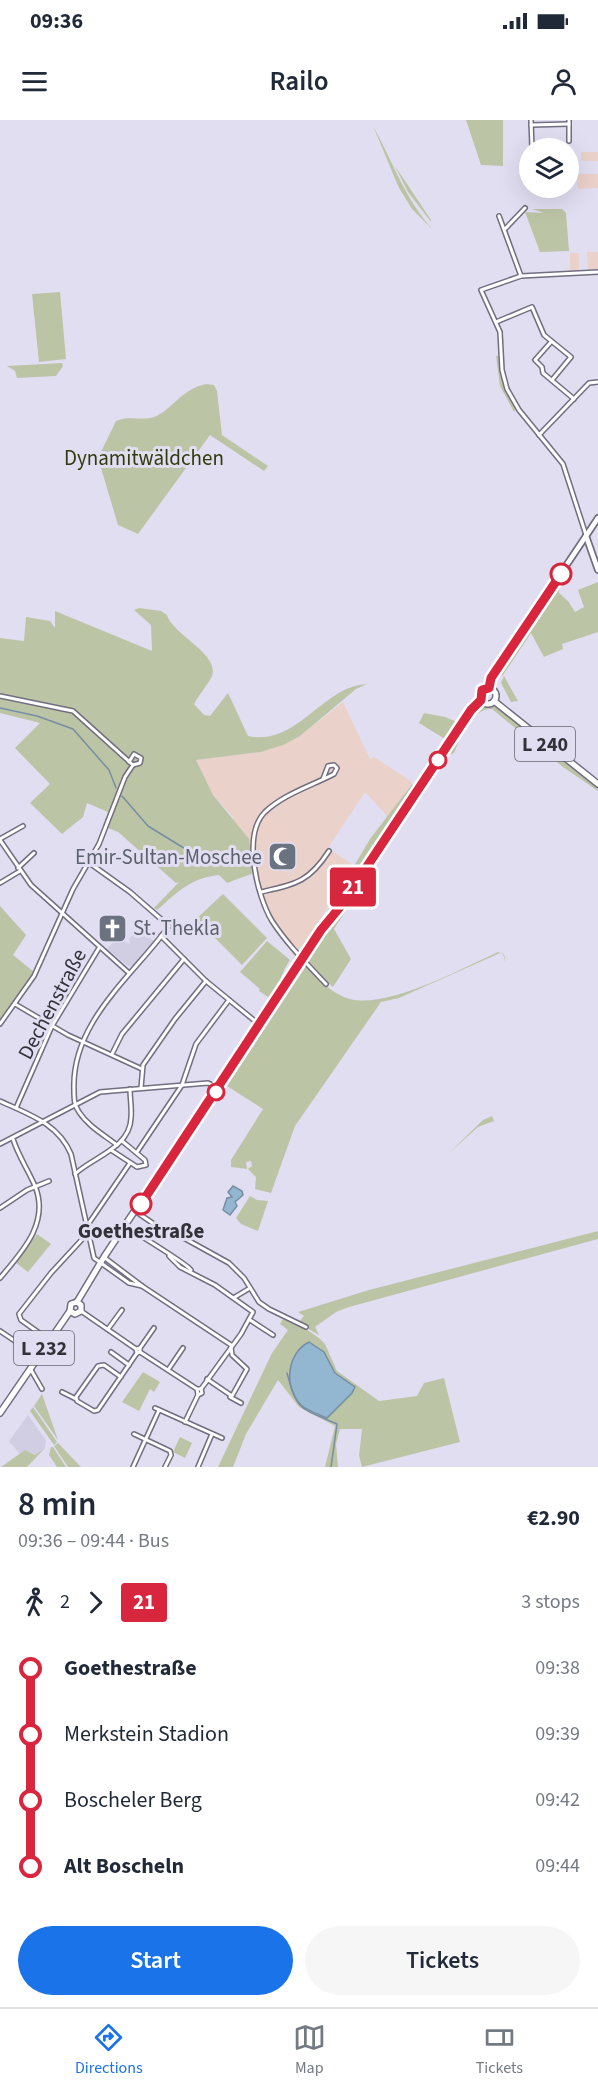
<!DOCTYPE html>
<html lang="en">
<head>
<meta charset="utf-8">
<style>
  body { margin:0; font-family:"Source Sans 3",sans-serif; background:#f6f6f7; color:#1f2937; height:100vh; display:flex; flex-direction:column; font-size:22px; white-space:nowrap }
  * { box-sizing:border-box; margin:0 }
  p { font-size:20px; color:#747a83 }
  .icon { flex:none; width:33px; height:33px; fill:none; stroke:currentColor; stroke-width:2; stroke-linecap:round; stroke-linejoin:round }
  .map { position:relative; height:1347px; overflow:hidden }
  .drawer { display:flex; flex-direction:column; background:#fff; flex:1 }
  .drawer>* { flex:none }
  .badge { padding:0 12px; border-radius:4px; font-size:21px; line-height:39px }
  .tools { position:absolute; left:519px; top:18px; display:grid; gap:12px }
  .tools a { display:grid; place-items:center; width:60px; height:60px; border-radius:50%; background:#fff; box-shadow:0 6px 24px #0002; font-size:30px }
  .map>.badge { position:absolute; translate:-50% -50%; box-shadow:0 0 0 3px #fff }
  .legs { display:flex; align-items:center; gap:9px; height:66px; padding:0 18px; font-size:20px }
  .legs p { margin-inline-start:auto }
  .overview { display:flex; align-items:center; justify-content:space-between; height:102px; padding:0 18px }
  h1 { font-size:33px; font-weight:600; line-height:45px }
  .cta { display:flex; gap:12px; margin-top:auto; padding:12px 18px }
  .cta a { flex:1; height:69px; border-radius:36px; background:#1a73e8; color:#fff; font-size:24px; font-weight:600; line-height:69px; text-align:center }
  .cta a+a { background:#f6f6f7; color:#1f2937 }
  ul { padding:0 18px; list-style:none }
  li { display:flex; align-items:center; gap:21px; height:66px; font-size:22px }
  li i { display:grid; place-items:center; width:9px; height:100%; margin:0 8px; background:currentColor }
  li i::after { content:''; width:15px; height:15px; margin:-8px; border:4px solid; border-radius:50%; background:#fff }
  li p { margin-inline-start:auto }
  li:first-child i { background:linear-gradient(#0000 50%,currentColor 0) }
  li:last-child i { background:linear-gradient(currentColor 50%,#0000 0) }
  .status { display:flex; justify-content:space-between; align-items:center; height:42px; padding:0 30px; background:#fff; direction:ltr }
  .status svg { height:16px; fill:currentColor }
  header { display:flex; justify-content:space-between; align-items:center; height:78px; padding:0 18px; background:#fff; font-size:27px; font-weight:600 }
  .tabs { display:flex; justify-content:space-around; align-items:center; height:84px; border-top:2px solid #e0e1e3; background:#fff; font-size:16px; color:#747a83 }
  .tabs a { display:grid; justify-items:center; gap:3px }
  .tabs .on { color:#1a73e8 }
  .map>svg:first-child { display:block }
</style>
</head>
<body>
<div class="status"><b>09:36</b><svg viewBox="0 0 49 12"><path d="M0 12V9h3v3zM5 12V6h3v6zM10 12V3h3v9zM15 12V0h3v12zM26 1h20v11H26zM47 4h2v5h-2z"/></svg></div>
<header><svg class="icon" aria-label="menu" viewBox="0 0 24 24"><path d="M4 6h16M4 12h16M4 18h16"/></svg>Railo<svg class="icon" aria-label="person" viewBox="0 0 24 24"><circle cx="12" cy="8" r="4"/><path d="M4 21q1-7 8-7t8 7"/></svg></header>
<div class="map">
<svg width="598" height="1347" viewBox="0 0 598 1347">
  <rect width="100%" height="100%" fill="#e2def2"/>
  <!-- industrial -->
  <g fill="#ead1c9">
    <rect x="581" y="32" width="17" height="9"/>
    <polygon points="577,54 598,54 598,68 578,69"/>
    <polygon points="587,132 598,132 598,149 588,149"/>
    <rect x="570" y="133" width="9" height="17"/>
    <polygon points="343,582 370,639 374,637 412,662 388,697 365,672 328,728 353,745 316,806 319,808 297,841 266,794 249,730 233,703 233,697 213,675 196,640 261,632 300,616"/>
  </g>
  <!-- education -->
  <g fill="#d1cee3">
    <polygon points="138,809 154,821 133,846 128,846 107,829 117,818 130,824 129,819"/>
    <polygon points="28,1295 46,1320 45,1328 35,1335 25,1330 20,1334 9,1321"/>
  </g>
  <!-- green -->
  <g fill="#bcc4a6">
    <polygon points="466,0 503,0 503,46 481,45"/>
    <path d="M373 6C393 42 405 79 433 110L412 89 399 68Z"/>
    <polygon points="395,46 431,100 431,102 408,72"/>
    <polygon points="532,89 562,89 566,93 569,131 540,132 525,92 544,93"/>
    <polygon points="60,172 66,239 39,242 32,174"/>
    <polygon points="496,236 500,236 503,261 516,289 514,292 500,266"/>
    <polygon points="62,243 63,246 56,256 17,258 15,251 7,246"/>
    <path d="M206 264 214 265 217 271 222 315 268 346 264 351 210 315 138 414 118 405 98 338 116 301C128 295 142 301 154 297 171 291 181 269 206 264Z"/>
    <polygon points="598,462 598,512 562,524 563,529 544,537 531,513 503,555 498,558 496,567 498,557 560,464 559,473 568,481 575,492 584,487 578,470"/>
    <path d="M139 488 161 491 167 495C173 515 220 534 212 556 209 563 198 576 194 584L204 595 210 596 228 573 248 616C297 627 322 566 367 564L356 569 300 616 283 625 261 632 196 640 213 675 249 719 254 753 227 763 219 755C190 758 178 772 157 790L154 788 179 762 176 763 118 712 103 706 108 692 87 683 83 697 62 714 30 683 50 664 15 628 40 603 0 593V518L24 521 26 497 50 501 55 508V491L152 531 151 505 134 490Z"/>
    <polygon points="504,556 518,581 511,582 501,563"/>
    <path d="M481 587H496L598 667V671L563 647 492 589C471 588 461 617 454 633L447 635 439 648 437 647 471 596Z"/>
    <polygon points="424,593 445,597 457,602 445,619 419,603"/>
    <polygon points="431,656 433,658 334,809 351,839 333,867 307,843"/>
    <polygon points="412,664 414,666 318,807 370,719"/>
    <polygon points="223,774 267,818 242,845 196,799"/>
    <polygon points="0,786 26,815 13,835 34,852 0,902"/>
    <path d="M267 821 290 840C279 856 281 865 271 879L259 871 260 869 240 852Z"/>
    <path d="M498 832 504 834 506 844 503 834 500 833 399 878 381 882 295 1006 271 1073 255 1069 256 1057 248 1049 252 1046 251 1041 246 1042 247 1049 231 1047V1040L263 989 227 966 306 846C319 859 331 874 350 879 387 889 463 848 498 832Z"/>
    <polygon points="492,996 494,1001 478,1007 448,1034 483,1000"/>
    <polygon points="250,1076 257,1080 268,1081 258,1111 241,1104 236,1098"/>
    <polygon points="598,1111 598,1119 349,1187 336,1192 315,1207 319,1215 298,1203 304,1196 298,1192 369,1170"/>
    <polygon points="37,1114 51,1124 28,1152 16,1143"/>
    <polygon points="283,1199 303,1207 319,1218 325,1224 337,1251 379,1281 417,1276 424,1263 444,1258 460,1322 362,1347 359,1336 362,1309 340,1309 336,1324 338,1347 325,1347 335,1306 299,1287 278,1260 246,1314 233,1347 218,1347 272,1233 288,1210 280,1204"/>
    <polygon points="143,1252 160,1262 154,1272 150,1269 139,1291 122,1282"/>
    <polygon points="42,1274 58,1320 34,1286"/>
    <polygon points="33,1287 57,1322 54,1325 30,1291"/>
    <polygon points="180,1317 192,1323 185,1338 173,1332"/>
    <polygon points="58,1323 81,1347 68,1347 54,1326"/>
    <polygon points="51,1327 53,1327 66,1347 57,1347 49,1335"/>
    <polygon points="45,1328 27,1347 1,1347 25,1330 35,1335"/>
  </g>
  <!-- water -->
  <g fill="#93b6d1" stroke="#768ea3" stroke-width="1.5">
    <polygon points="233,1066 242,1071 243,1075 235,1082 237,1086 230,1095 223,1090 227,1078 232,1077 228,1072"/>
    <path d="M309 1222 324 1232 335 1253 355 1267 352 1273 327 1298C318 1294 308 1291 301 1285 283 1267 287 1233 309 1222Z"/>
  </g>
  <g fill="none" stroke-linecap="round" stroke-linejoin="round">
    <!-- stream -->
    <g stroke="#768ea3" stroke-width="1.5">
      <polyline points="0,588 37,596 73,609 109,650 116,668"/>
      <polyline points="122,676 148,706 187,730 203,744"/>
      <path d="M287 1253C297 1292 301 1288 337 1304L331 1347"/>
    </g>
    <defs>
      <g id="street">
        <polyline points="531,0 532,28"/>
        <polyline points="569,0 569,21"/>
        <polyline points="531,5 569,4"/>
        <polyline points="499,96 521,156"/>
        <polyline points="505,109 525,88"/>
        <polyline points="496,202 532,187 544,215 571,237 552,260"/>
        <polyline points="551,222 535,240 542,247 543,253 574,279"/>
        <polyline points="539,315 589,263 598,262"/>
        <polyline points="586,415 563,344 519,290 507,269 502,250 500,212 481,170 521,156 598,152"/>
        <polyline points="0,576 73,591 133,645"/>
        <path d="M323 659 328 646 334 645 337 648 334 654C311 666 284 674 265 692 242 715 257 776 272 801 287 824 307 844 326 864"/>
        <polyline points="0,719 23,706"/>
        <polyline points="0,720 31,765 129,853"/>
        <path d="M88 742 130 772 169 806C133 856 71 902 74 970 74 978 74 985 79 992 88 1006 104 1015 117 1025"/>
        <polyline points="18,748 34,733"/>
        <polyline points="0,763 20,751"/>
        <path d="M261 772C296 764 309 762 329 731"/>
        <polyline points="161,816 206,861 261,906"/>
        <polyline points="15,884 68,915 142,949"/>
        <polyline points="0,904 34,856 73,769 99,724 125,657 133,645 140,643 141,638 134,634 129,642"/>
        <polyline points="112,934 122,914 184,839"/>
        <polyline points="141,968 143,945 175,899 206,861"/>
        <path d="M0 981C28 994 58 1003 71 1034L94 1138 129 1163 142 1166"/>
        <polyline points="16,988 52,906 99,828"/>
        <polyline points="0,1024 100,972 208,963 218,968"/>
        <polyline points="111,1030 137,1047 146,1045 145,1040 122,1021"/>
        <polyline points="137,1032 182,965 196,924 229,880"/>
        <path d="M75 1054C93 1037 130 1028 131 998 132 989 130 978 130 969"/>
        <polyline points="0,1088 27,1070 49,1061"/>
        <polyline points="135,1091 164,1111 178,1115"/>
        <polyline points="87,1106 130,1043"/>
        <path d="M125 1106C136 1113 189 1145 191 1150"/>
        <polyline points="182,1117 229,1143 244,1158 259,1182 269,1189 306,1207"/>
        <polyline points="169,1136 180,1147 215,1165 253,1192 241,1214 201,1269"/>
        <polyline points="105,1138 142,1166 231,1225"/>
        <path d="M0 1158C22 1132 50 1103 35 1066 28 1050 18 1035 13 1019"/>
        <polyline points="235,1177 250,1168"/>
        <polyline points="81,1191 136,1229 137,1233 140,1232 140,1228 136,1229"/>
        <polyline points="250,1200 273,1215"/>
        <polyline points="108,1209 122,1190"/>
        <polyline points="0,1211 39,1237"/>
        <polyline points="49,1220 21,1200 19,1194 51,1153 87,1114"/>
        <polyline points="140,1228 154,1208"/>
        <polyline points="111,1232 129,1245"/>
        <polyline points="140,1232 197,1269 201,1269 202,1273 198,1275 197,1269"/>
        <polyline points="31,1250 42,1269"/>
        <polyline points="168,1250 183,1228"/>
        <polyline points="121,1257 104,1245 98,1246 76,1277 77,1281 94,1291 98,1290 137,1233"/>
        <polyline points="207,1259 232,1276 247,1249 232,1235 231,1227"/>
        <polyline points="62,1272 76,1279"/>
        <polyline points="230,1277 241,1283"/>
        <polyline points="155,1288 222,1318"/>
        <polyline points="185,1302 198,1275"/>
        <polyline points="134,1314 170,1331 171,1335 165,1347"/>
        <polyline points="133,1347 159,1290"/>
        <polyline points="198,1347 212,1314"/>
      </g>
      <g id="secondary">
        <polyline points="586,416 598,450"/>
        <polyline points="490,568 491,558 598,398"/>
      </g>
      <g id="primary">
        <circle cx="488" cy="576" r="8"/>
        <polyline points="494,581 598,664"/>
        <polyline points="339,789 471,590 481,580"/>
        <polyline points="77,1182 104,1137 321,810 340,787"/>
        <polyline points="70,1191 75,1194 81,1191 81,1185 77,1182"/>
        <polyline points="0,1293 70,1191 71,1184 77,1182"/>
      </g>
    </defs>
    <!-- street casing -->
    <use href="#street" stroke="#726e80" stroke-width="6"/>
    <!-- secondary casing -->
    <use href="#secondary" stroke="#726e80" stroke-width="8"/>
    <!-- primary casing -->
    <use href="#primary" stroke="#726e80" stroke-width="8"/>
    <!-- street -->
    <use href="#street" stroke="#fff" stroke-width="3"/>
    <!-- secondary -->
    <use href="#secondary" stroke="#fff" stroke-width="4.5"/>
    <!-- primary -->
    <use href="#primary" stroke="#fff" stroke-width="5"/>
  </g>
  <g fill="none" stroke-linecap="round" stroke-linejoin="round">
    <defs>
      <polyline id="line-1" points="141,1084 321,810 340,787 471,590 481,580 482,570 489,568 491,558 561,454"/>
    </defs>
    <!-- line-1 casing -->
    <use href="#line-1" stroke="#fff" stroke-width="14"/>
    <!-- line-1 -->
    <use href="#line-1" stroke="#d7263d" stroke-width="9"/>
  </g>
  <!-- icons -->
  <defs>
    <symbol id="mosque-square" viewBox="-11 -11 22 22"><rect x="-9" y="-9" width="18" height="18" rx="4" fill="#6b7280" stroke="#e2def2"/><path d="M3.5-4.9A6 6 0 1 0 3.5 4.9A5 5 0 1 1 3.5-4.9Z" fill="#fff"/></symbol>
    <symbol id="church-square" viewBox="-11 -11 22 22"><rect x="-9" y="-9" width="18" height="18" rx="4" fill="#6b7280" stroke="#e2def2"/><path d="M-1.2-6h2.4v3.5h3.3v2.4h-3.3V6h-2.4V-.1h-3.3v-2.4h3.3Z" fill="#fff"/></symbol>
  </defs>
  <g fill-rule="evenodd">
    <use href="#mosque-square" x="266" y="720" width="33" height="33"/>
    <use href="#church-square" x="96" y="792" width="33" height="33"/>
  </g>
  <!-- markers -->
  <g fill="#fff" stroke="#d7263d" stroke-width="3">
    <circle cx="561" cy="454" r="10"/>
    <circle cx="438" cy="640" r="8"/>
    <circle cx="216" cy="972" r="8"/>
    <circle cx="141" cy="1084" r="10"/>
  </g>
  <g text-anchor="middle" stroke-width="6" stroke-linejoin="round" paint-order="stroke">
    <!-- shield labels -->
    <g fill="#e2def2" stroke="#686670" stroke-width="1.5">
      <rect x="515" y="607" width="60" height="34" rx="4.5"/>
      <rect x="14" y="1211" width="60" height="34" rx="4.5"/>
    </g>
    <g font-size="20" font-weight="bold" fill="#333239">
      <text x="545" y="631">L 240</text>
      <text x="44" y="1235">L 232</text>
    </g>
    <!-- park labels -->
    <g font-size="21" fill="#323b0d" stroke="#e2def2">
      <text x="144" y="345">Dynamitwäldchen</text>
    </g>
    <!-- worship labels -->
    <g font-size="21" fill="#5b616d" stroke="#e2def2" text-anchor="end">
      <text x="262" y="744">Emir-Sultan-Moschee</text>
      <text x="133" y="815" text-anchor="start">St. Thekla</text>
    </g>
    <!-- street labels -->
    <g font-size="21" fill="#333239" stroke="#e2def2">
      <text transform="translate(52 884) rotate(-62)" y="7">Dechenstraße</text>
    </g>
    <!-- stop labels -->
    <g font-size="21" font-weight="bold" fill="#333239" stroke="#e2def2">
      <text x="141" y="1118">Goethestraße</text>
    </g>
  </g>
</svg>
<div class="tools">
<a><svg class="icon" aria-label="layers" viewBox="0 0 24 24"><path d="M12 4l9 5-9 5-9-5zM3 14l9 5 9-5"/></svg></a>
</div>
<b class="badge" style="left:353px;top:767px;background:#d7263d;color:#fff">21</b>
</div>
<section class="drawer">
<div class="overview"><div><h1>8 min</h1><p>09:36 – 09:44 · Bus</p></div><b>€2.90</b></div>
<div class="legs"><svg class="icon" aria-label="walk" viewBox="0 0 24 24"><circle cx="13" cy="4" r="2"/><path d="M13 8l-2 6 4 7M11 14l-3 7M7 12l3-4h3l4 4"/></svg>2<svg class="icon" aria-label="forward" viewBox="0 0 24 24"><path d="M9 5l7 7-7 7"/></svg><b class="badge" style="background:#d7263d;color:#fff">21</b><p>3 stops</p></div>
<ul>
<li><i style="color:#d7263d"></i><b>Goethestraße</b><p>09:38</p></li>
<li><i style="color:#d7263d"></i><span>Merkstein Stadion</span><p>09:39</p></li>
<li><i style="color:#d7263d"></i><span>Boscheler Berg</span><p>09:42</p></li>
<li><i style="color:#d7263d"></i><b>Alt Boscheln</b><p>09:44</p></li>
</ul>
<div class="cta"><a>Start</a><a>Tickets</a></div>
</section>
<nav class="tabs">
<a class="on"><svg class="icon" aria-label="directions" viewBox="0 0 24 24"><path d="M12 3l9 9-9 9-9-9zM9 14v-3h6M13 9l2 2-2 2"/></svg>Directions</a>
<a><svg class="icon" aria-label="map" viewBox="0 0 24 24"><path d="M3 6l6-2 6 2 6-2v14l-6 2-6-2-6 2zM9 4v14M15 6v14"/></svg>Map</a>
<a><svg class="icon" aria-label="tickets" viewBox="0 0 24 24"><path d="M3 7h18v10H3zM15 7v10"/></svg>Tickets</a>
</nav>
</body>
</html>
